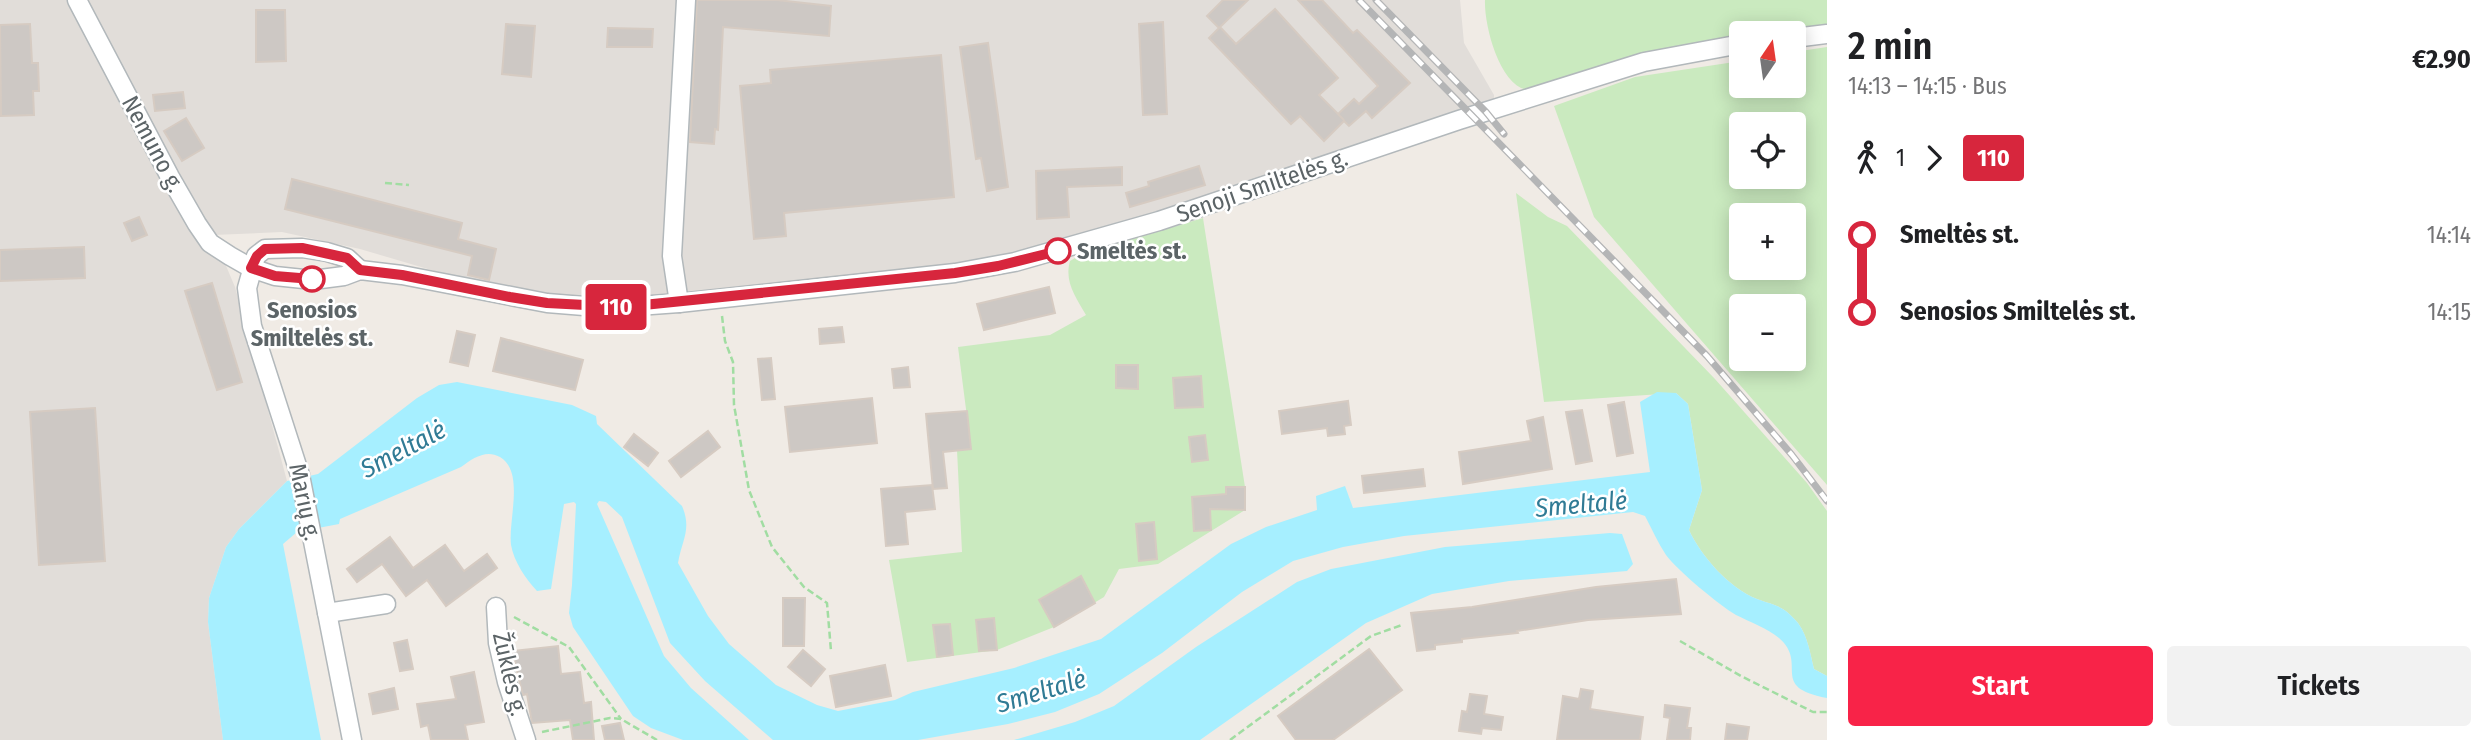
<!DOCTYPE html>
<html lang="en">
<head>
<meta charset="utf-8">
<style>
  body { margin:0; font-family:"Fira Sans Condensed",sans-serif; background:#f2f2f2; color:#202124; height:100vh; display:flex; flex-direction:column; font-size:26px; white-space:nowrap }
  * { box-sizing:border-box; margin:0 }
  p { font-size:23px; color:#757577 }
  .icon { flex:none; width:38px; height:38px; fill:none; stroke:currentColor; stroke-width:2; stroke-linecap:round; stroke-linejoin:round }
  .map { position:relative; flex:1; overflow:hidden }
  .sheet { display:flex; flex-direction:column; background:#fff; width:665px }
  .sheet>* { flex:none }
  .badge { padding:0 14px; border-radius:5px; font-size:24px; line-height:46px }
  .needle { width:46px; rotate:13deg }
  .controls { position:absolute; left:1729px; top:21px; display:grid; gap:14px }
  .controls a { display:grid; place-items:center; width:77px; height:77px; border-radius:7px; background:#fff; box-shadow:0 4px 18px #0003; font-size:35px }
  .map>.badge { position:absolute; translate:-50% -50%; box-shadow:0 0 0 4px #fff }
  .legs { display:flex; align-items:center; gap:10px; height:77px; padding:0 21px; font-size:23px }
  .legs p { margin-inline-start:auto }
  .head { display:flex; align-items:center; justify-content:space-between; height:119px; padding:0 21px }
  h1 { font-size:38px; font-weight:600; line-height:52px }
  .button { display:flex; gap:14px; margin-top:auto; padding:14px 21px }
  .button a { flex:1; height:80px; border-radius:7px; background:#f82348; color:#fff; font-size:28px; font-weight:600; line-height:80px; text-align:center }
  .button a+a { background:#f2f2f2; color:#202124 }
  ul { padding:0 21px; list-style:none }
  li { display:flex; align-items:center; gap:24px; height:77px; font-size:26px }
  li i { display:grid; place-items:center; width:10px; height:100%; margin:0 9px; background:currentColor }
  li i::after { content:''; width:18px; height:18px; margin:-9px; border:5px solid; border-radius:50%; background:#fff }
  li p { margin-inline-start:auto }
  li:first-child i { background:linear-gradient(#0000 50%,currentColor 0) }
  li:last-child i { background:linear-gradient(currentColor 50%,#0000 0) }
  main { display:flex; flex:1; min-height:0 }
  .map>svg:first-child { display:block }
</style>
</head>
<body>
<main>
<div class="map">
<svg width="1827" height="740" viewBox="0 0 1827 740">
  <rect width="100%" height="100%" fill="#f0ebe5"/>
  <!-- industrial -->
  <polygon fill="#e1ddd9" points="0,0 1460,0 1464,43 1494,95 1494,99 1491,103 1159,214 980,263 647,300 586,300 522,293 472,282 360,249 282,232 213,235 235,287 287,481 239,529 226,547 209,598 208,622 223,740 0,740"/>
  <!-- green -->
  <g fill="#caeabf" fill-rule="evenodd">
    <path d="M1485 0H1827V24L1768 33H1741V37L1527 90C1499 84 1484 25 1485 0Z"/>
    <path d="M1827 47V485L1594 217 1554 106 1635 77 1741 61V86H1794V52ZM1741 124H1794V177H1741ZM1794 215V268H1741V215ZM1794 306V359H1741V306Z"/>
    <path d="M1516 193 1548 217 1567 226 1715 379 1807 483 1827 511V676L1814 669C1810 653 1808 637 1798 623 1783 605 1776 606 1757 599 1729 588 1701 556 1689 530L1702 490 1688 404 1676 393 1544 402Z"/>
    <path d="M1203 218 1245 487V510L1158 564 1119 569 1104 597 1054 627 997 650 907 662 889 560 962 552 957 450 971 448 958 347 1050 335 1086 315C1076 297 1064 282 1070 261L1080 255Z"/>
  </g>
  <!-- water -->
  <g fill="#a6efff">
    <path d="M457 382 572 405 596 416 597 424 682 506C692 529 682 540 678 563L708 616 729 644 776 685 817 705 838 711 895 700 913 692 1014 668 1101 639 1231 544 1266 527 1317 510 1316 496 1345 486 1353 508 1650 472 1640 402 1657 392 1676 393 1688 404 1702 490 1689 530C1701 556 1729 588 1757 599 1776 606 1783 605 1798 623 1808 637 1810 653 1814 669L1827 676V698C1768 687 1809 664 1779 638 1767 628 1750 622 1736 615 1719 605 1677 570 1666 555 1658 543 1652 529 1645 516L1633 512 1404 536 1343 547 1293 561 1242 592 1162 653 1099 694 1055 712 1008 724 918 740H773L705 681 670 643 622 517 606 502 599 501 597 504 664 656 691 688 749 740H683L651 728 633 716 573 627 569 613 572 585 576 504 574 502 564 504 551 589 537 591C526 579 514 562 511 545 508 520 525 472 500 457 486 449 473 458 461 467L340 519 339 524 297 532 283 544 321 740H223L208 622 209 598 226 547 239 529 287 481 318 474 417 398 439 385Z"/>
    <polygon points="1610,533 1622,534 1633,564 1627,571 1509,581 1432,594 1366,623 1200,740 1014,740 1075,722 1114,706 1196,647 1297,582 1331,569 1445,547"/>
  </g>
  <!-- building -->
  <g fill="#cdc8c4" stroke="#d6cbc2" stroke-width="2">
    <polygon points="697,0 777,0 831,6 829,36 723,27 718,130 715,129 714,144 690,142"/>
    <polygon points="1223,0 1248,0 1220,27 1236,44 1275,9 1338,78 1319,95 1344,120 1338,114 1354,99 1359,104 1378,86 1298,0 1322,0 1353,33 1357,30 1410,83 1372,118 1366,111 1349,126 1344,121 1324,141 1300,116 1291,124 1209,38 1219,28 1207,16"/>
    <polygon points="256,10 285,10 286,61 256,62"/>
    <polygon points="1163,22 1167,114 1143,115 1139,24"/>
    <polygon points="30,24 32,63 38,63 39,91 33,91 34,115 1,116 0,25"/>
    <polygon points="506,24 535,26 531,77 502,74"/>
    <polygon points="608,28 653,29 652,47 607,47"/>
    <polygon points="988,43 1008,187 987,191 981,158 976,159 960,47"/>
    <polygon points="941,55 954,197 784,213 786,236 754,239 740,86 771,83 770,70"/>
    <polygon points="183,92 185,108 155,111 153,95"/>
    <polygon points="186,118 204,148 182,161 164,131"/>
    <polygon points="1199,166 1205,185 1130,207 1126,193 1149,186 1148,182"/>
    <polygon points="1122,167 1122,185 1067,187 1069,217 1037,219 1036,171"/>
    <polygon points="292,179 462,223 458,239 496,249 489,280 468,275 472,256 285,209"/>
    <polygon points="139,217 147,235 132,241 124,223"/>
    <polygon points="84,247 85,278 0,281 0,250"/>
    <polygon points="212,283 242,382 217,390 185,291"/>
    <polygon points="1049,287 1055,313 984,330 977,304"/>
    <polygon points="842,327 844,342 820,344 819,329"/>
    <polygon points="457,331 475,335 468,366 450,362"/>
    <polygon points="501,338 583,360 575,390 493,371"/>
    <polygon points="771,358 775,399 762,400 758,359"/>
    <polygon points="1116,365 1138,365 1138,389 1116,388"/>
    <polygon points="908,367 910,387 894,388 892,369"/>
    <polygon points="1201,376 1203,407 1175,408 1173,378"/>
    <polygon points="872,398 877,443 790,452 785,407"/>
    <polygon points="1348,401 1351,425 1344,426 1345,434 1328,436 1327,428 1282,434 1279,411"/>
    <polygon points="1624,402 1633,453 1617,456 1608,405"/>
    <polygon points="95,408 105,561 39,565 30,412"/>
    <polygon points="1582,410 1592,461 1576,464 1566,412"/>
    <polygon points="967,411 971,449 943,452 947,488 933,489 926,414"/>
    <polygon points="1543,417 1552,469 1463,484 1459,452 1531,441 1527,421"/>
    <polygon points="708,431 720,447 681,477 669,461"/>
    <polygon points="634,434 658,453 648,466 624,447"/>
    <polygon points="1205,435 1208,460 1192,462 1189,437"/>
    <polygon points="1423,469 1425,486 1364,493 1362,476"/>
    <polygon points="932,485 935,509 905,512 908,544 886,546 881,489"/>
    <polygon points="1226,487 1245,487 1245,510 1210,509 1211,530 1194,531 1192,497 1226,494"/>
    <polygon points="1154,522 1157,559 1139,561 1136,524"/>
    <polygon points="390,537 413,568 445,545 464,571 487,554 497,568 446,606 427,580 406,596 382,564 357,582 347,569"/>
    <polygon points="1081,576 1095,603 1054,627 1039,600"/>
    <polygon points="1676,579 1681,614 1588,620 1517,631 1518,633 1462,639 1462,642 1435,645 1435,649 1417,651 1411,613 1472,607 1596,587"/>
    <polygon points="783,598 805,598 804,646 783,646"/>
    <polygon points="994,618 997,650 979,651 976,620"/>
    <polygon points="950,624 953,655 937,657 933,625"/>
    <polygon points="407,640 413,669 400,671 394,643"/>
    <polygon points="558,646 561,674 580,672 584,703 591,702 594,740 573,740 570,720 532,723 527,694 523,695 512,651"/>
    <polygon points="1369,649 1402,690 1333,740 1296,740 1278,716"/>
    <polygon points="803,650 825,669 811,686 788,667"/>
    <polygon points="885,665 891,696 836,707 830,676"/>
    <polygon points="474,672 484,722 465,725 468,740 431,740 428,725 421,727 417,704 456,699 451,677"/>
    <polygon points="394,688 398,709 373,714 369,694"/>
    <polygon points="1581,689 1593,691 1590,709 1643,717 1640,740 1557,740 1563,696 1579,699"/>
    <polygon points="1470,694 1487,696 1484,714 1503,717 1501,730 1482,728 1481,734 1459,731 1462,711 1467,712"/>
    <polygon points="1665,705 1690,708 1687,728 1691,728 1690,740 1667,740 1670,718 1664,717"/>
    <polygon points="620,723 624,740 605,740 602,726"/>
    <polygon points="1727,724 1749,727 1747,740 1725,740"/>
  </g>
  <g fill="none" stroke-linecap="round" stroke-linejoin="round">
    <defs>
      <g id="minor">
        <polyline points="77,0 170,177 197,224 210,243 230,256 251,268 275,276 313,280 344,276 360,270 402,275 547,303 584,306 624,307 679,303 955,273 1015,262 1159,221 1459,120 1644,62 1741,44"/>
        <polyline points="1794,38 1827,34"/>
        <polyline points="679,303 672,256 686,0"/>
        <polyline points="496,607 498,643 507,682 526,740"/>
        <polyline points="327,613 386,604"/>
        <polyline points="352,740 300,475 252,326 247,288 256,256 265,249 302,248 327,252 347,258 360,270"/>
      </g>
    </defs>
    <!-- minor casing -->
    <use href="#minor" stroke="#b2b8bb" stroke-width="21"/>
    <!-- path -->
    <g stroke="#a1dda2" stroke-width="2.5" stroke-dasharray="7 3.5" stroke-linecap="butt">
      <polyline points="385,183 409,185"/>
      <polyline points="722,316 725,341 733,362 734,405 749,490 772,547 804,587 827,603 831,651"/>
      <polyline points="514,617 569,647 621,719"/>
      <polyline points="1680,641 1741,676 1813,712 1827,712"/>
      <polyline points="542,732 610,718 621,719 657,740"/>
      <polyline points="1230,740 1371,636 1402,625"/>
    </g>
    <!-- minor -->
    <use href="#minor" stroke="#fff" stroke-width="18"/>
    <defs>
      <g id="rail">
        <polyline points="1359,0 1707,356 1792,455 1827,501"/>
        <polyline points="1376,0 1486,112 1504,134"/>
      </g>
    </defs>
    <!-- rail casing -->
    <use href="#rail" stroke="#b4b5b6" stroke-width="7"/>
    <!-- rail -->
    <use href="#rail" stroke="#fff" stroke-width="4.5" stroke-dasharray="13" stroke-linecap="butt"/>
  </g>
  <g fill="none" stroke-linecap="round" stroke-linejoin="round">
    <defs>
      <polyline id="line-1" points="312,279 275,276 251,268 257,256 265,249 302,248 347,258 360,270 402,275 510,297 547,303 624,307 955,273 998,266 1058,251"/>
    </defs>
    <!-- line-1 casing -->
    <use href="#line-1" stroke="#fff" stroke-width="16"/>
    <!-- line-1 -->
    <use href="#line-1" stroke="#d7263d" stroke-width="10"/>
  </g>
  <!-- markers -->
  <g fill="#fff" stroke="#d7263d" stroke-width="3.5">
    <circle cx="1058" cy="251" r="12"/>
    <circle cx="312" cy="279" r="12"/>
  </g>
  <g text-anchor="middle" stroke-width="5" stroke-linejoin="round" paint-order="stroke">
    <!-- street labels -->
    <g font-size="24" fill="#5c6467" stroke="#fff">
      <text transform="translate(153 144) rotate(62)" y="8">Nemuno g.</text>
      <text transform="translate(1262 186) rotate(-19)" y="8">Senoji Smiltelės g.</text>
      <text transform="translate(305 502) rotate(78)" y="8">Marių g.</text>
      <text transform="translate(510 674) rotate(77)" y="8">Žūklės g.</text>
    </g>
    <!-- stop labels -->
    <g font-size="24" font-weight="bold" fill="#5c6467" stroke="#fff" text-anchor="start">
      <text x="1077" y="259">Smeltės st.</text>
      <text x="312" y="318" text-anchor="middle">Senosios<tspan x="312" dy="28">Smiltelės st.</tspan></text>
    </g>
    <!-- water labels -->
    <g font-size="26" font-style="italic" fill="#307b95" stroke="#fff">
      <text transform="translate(403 449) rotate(-28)" y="9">Smeltalė</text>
      <text transform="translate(1581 504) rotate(-5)" y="9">Smeltalė</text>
      <text transform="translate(1041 691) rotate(-17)" y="9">Smeltalė</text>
    </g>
  </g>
</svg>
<div class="controls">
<a><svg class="needle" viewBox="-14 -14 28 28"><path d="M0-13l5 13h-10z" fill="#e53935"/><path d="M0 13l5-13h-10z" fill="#757577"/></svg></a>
<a><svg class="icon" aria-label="locate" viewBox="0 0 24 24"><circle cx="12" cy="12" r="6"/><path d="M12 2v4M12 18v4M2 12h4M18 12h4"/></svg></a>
<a>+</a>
<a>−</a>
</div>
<b class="badge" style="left:616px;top:307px;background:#d7263d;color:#fff">110</b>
</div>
<section class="sheet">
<div class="head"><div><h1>2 min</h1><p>14:13 – 14:15 · Bus</p></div><b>€2.90</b></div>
<div class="legs"><svg class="icon" aria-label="walk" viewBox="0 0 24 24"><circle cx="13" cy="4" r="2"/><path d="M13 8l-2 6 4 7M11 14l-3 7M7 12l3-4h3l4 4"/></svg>1<svg class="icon" aria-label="forward" viewBox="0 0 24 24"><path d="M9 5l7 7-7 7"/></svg><b class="badge" style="background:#d7263d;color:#fff">110</b></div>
<ul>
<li><i style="color:#d7263d"></i><b>Smeltės st.</b><p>14:14</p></li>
<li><i style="color:#d7263d"></i><b>Senosios Smiltelės st.</b><p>14:15</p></li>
</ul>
<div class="button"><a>Start</a><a>Tickets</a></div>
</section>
</main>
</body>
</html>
